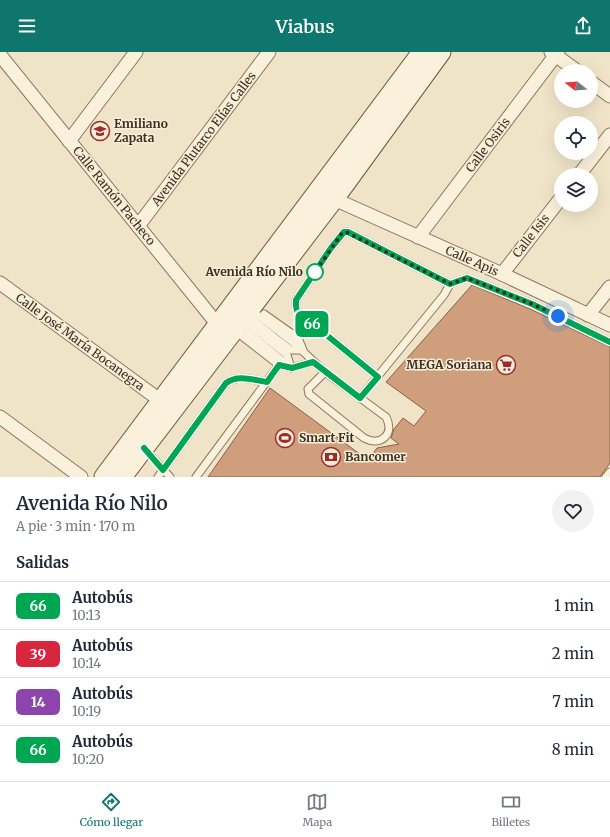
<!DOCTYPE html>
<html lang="es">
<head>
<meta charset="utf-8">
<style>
  body { margin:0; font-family:Merriweather,serif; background:#f2f2f3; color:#1f2937; height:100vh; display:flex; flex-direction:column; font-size:15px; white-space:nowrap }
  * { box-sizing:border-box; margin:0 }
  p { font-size:13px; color:#747a83 }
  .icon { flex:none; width:22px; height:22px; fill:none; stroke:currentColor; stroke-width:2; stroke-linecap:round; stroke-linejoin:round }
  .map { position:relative; height:425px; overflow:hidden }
  .panel { display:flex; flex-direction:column; background:#fff; flex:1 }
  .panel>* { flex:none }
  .badge { padding:0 8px; border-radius:6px; font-size:14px; line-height:26px }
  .needle { width:26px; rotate:287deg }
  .tools { position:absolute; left:554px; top:12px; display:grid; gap:8px }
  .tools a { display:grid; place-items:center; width:44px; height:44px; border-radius:50%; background:#fff; box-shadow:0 4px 16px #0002; font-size:20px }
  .you { position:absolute; width:20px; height:20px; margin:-10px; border:3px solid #fff; border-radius:50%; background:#1a73e8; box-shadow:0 0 0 6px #1a73e833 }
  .map>.badge { position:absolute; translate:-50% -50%; box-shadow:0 0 0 2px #fff }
  h2 { padding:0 16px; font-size:15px; line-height:36px }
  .round { display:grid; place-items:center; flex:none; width:42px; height:42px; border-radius:21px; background:#f2f2f3 }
  .overview { display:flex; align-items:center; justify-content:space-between; height:68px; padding:0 16px }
  h1 { font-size:19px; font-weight:600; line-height:30px }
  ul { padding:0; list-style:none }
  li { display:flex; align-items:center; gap:12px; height:48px; padding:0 16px; border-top:1px solid #e0e1e3 }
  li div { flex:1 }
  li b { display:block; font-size:15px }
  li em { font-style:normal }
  li .badge { min-width:44px; font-weight:700; text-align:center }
  header { display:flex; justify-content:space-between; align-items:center; height:52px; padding:0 16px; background:#0f766e; color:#fff; font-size:18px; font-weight:600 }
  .tabs { display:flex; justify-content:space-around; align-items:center; height:56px; border-top:1px solid #e0e1e3; background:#fff; font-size:11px; color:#747a83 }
  .tabs a { display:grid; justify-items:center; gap:2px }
  .tabs .selected { color:#0f766e }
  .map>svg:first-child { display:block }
</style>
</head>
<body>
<header><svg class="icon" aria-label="menu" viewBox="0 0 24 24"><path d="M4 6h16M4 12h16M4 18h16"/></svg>Viabus<svg class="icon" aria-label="share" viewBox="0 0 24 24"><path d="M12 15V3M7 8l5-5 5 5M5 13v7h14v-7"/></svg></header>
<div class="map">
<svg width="610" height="425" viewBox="0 0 610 425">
  <rect width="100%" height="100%" fill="#f0e4c8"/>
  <!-- building -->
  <polygon fill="#cf9f7d" stroke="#8d5f41" points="472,233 530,257 610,295 610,411 600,425 208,425 270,336 368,408 377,396 399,392 391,386 394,377 403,366 414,374 426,359 386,330"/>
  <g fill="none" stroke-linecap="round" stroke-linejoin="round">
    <defs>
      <g id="lane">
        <polyline points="450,232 467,226 532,252 610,290"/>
        <path d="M250 257 295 292 325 320 386 365C395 382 381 395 364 386L309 342 308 337 325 320"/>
        <polyline points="246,262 274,285 291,298 303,298 298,286 264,262"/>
        <polyline points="242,267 287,303 291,316"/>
        <polyline points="239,273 290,315"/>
        <polyline points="234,278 279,313 291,316 313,310"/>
        <polyline points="360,346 444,243 450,232 348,180 344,180 331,196 296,248 296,254 297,259 378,325"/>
        <polyline points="144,396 170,425"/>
        <path d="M158 425 226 331C238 322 253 328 267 330"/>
        <polyline points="196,425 279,313"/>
        <polyline points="606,425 610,420"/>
      </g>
      <g id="street">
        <polyline points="551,0 577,19"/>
        <polyline points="0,3 218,273 224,278"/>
        <polyline points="591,30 610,44"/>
        <polyline points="69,89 136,0"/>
        <polyline points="579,123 610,83"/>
        <polyline points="334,147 502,222 610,273"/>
        <polyline points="138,174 269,0"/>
        <polyline points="418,185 558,0"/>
        <polyline points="502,222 561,146"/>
        <polyline points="0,231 161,349"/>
        <polyline points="588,263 610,235"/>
        <polyline points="0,365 81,425"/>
      </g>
      <g id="secondary">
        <polyline points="104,425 422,0"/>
        <polyline points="122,425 334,147 441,0"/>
      </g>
    </defs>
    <!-- lane casing -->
    <use href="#lane" stroke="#8d765c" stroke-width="9"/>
    <!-- street casing -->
    <use href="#street" stroke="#8d765c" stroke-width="15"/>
    <!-- secondary casing -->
    <use href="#secondary" stroke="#6f573f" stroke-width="21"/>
    <!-- lane -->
    <use href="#lane" stroke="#faf1dc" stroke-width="7"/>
    <!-- street -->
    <use href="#street" stroke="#faf1dc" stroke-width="13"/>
    <!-- secondary -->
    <use href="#secondary" stroke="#faf1dc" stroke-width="19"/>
  </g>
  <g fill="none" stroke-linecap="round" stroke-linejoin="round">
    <defs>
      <path id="line" d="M144 396 163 418 226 331C238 322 253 328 267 330L279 313 292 316 313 310 360 346 378 325 297 259 296 254V248L331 196 344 180H348L450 232 467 226 532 252 610 290"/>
    </defs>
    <!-- line casing -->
    <use href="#line" stroke="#fff" stroke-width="9"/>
    <!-- line -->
    <use href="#line" stroke="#00a651" stroke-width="6"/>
    <!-- walk -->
    <polyline stroke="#3d2e20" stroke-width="4" stroke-dasharray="0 7.2" points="315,220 314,222 342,181 346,180 450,232 467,226 532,252 558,264"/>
  </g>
  <!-- icons -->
  <defs>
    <symbol id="school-ring" viewBox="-11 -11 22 22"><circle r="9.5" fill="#f7eed8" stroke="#9e2a2b" stroke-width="1.5"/><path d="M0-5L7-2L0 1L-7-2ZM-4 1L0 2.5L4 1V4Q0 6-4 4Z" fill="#9e2a2b"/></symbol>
    <symbol id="supermarket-ring" viewBox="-11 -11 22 22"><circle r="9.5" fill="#f7eed8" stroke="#9e2a2b" stroke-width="1.5"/><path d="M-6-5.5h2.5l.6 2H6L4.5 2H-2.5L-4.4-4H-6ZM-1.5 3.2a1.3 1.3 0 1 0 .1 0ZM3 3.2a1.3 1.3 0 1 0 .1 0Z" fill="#9e2a2b"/></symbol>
    <symbol id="stadium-ring" viewBox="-11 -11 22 22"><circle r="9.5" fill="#f7eed8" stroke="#9e2a2b" stroke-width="1.5"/><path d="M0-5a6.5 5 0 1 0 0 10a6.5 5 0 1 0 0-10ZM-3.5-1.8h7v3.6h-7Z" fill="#9e2a2b"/></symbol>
    <symbol id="bank-ring" viewBox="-11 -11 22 22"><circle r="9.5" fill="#f7eed8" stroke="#9e2a2b" stroke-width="1.5"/><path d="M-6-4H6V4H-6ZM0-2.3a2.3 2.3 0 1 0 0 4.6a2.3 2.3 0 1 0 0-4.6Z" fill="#9e2a2b"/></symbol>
  </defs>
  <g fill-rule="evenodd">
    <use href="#school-ring" x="89" y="68" width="22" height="22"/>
    <use href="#supermarket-ring" x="495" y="302" width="22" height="22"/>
    <use href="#stadium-ring" x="274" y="375" width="22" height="22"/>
    <use href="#bank-ring" x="320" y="394" width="22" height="22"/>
  </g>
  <!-- markers -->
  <circle fill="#fff" stroke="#00a651" stroke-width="2" cx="315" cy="220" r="8"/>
  <g text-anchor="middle" stroke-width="3" stroke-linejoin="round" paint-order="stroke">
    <!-- poi labels -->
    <g font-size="12" font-weight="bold" fill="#3d2e20" stroke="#f7eed8" text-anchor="start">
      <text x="114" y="76">Emiliano<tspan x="114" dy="14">Zapata</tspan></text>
      <text x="492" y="317" text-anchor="end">MEGA Soriana</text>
      <text x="299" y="390">Smart Fit</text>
      <text x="345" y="409">Bancomer</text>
    </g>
    <!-- street labels -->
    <g font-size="12" fill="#3d2e20" stroke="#f7eed8">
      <text transform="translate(204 87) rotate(-53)" y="4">Avenida Plutarco Elías Calles</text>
      <text transform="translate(488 93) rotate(-53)" y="4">Calle Osiris</text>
      <text transform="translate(114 144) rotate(51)" y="4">Calle Ramón Pacheco</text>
      <text transform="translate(531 184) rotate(-52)" y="4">Calle Isis</text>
      <text transform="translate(472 209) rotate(24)" y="4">Calle Apis</text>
      <text transform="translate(80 290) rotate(36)" y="4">Calle José María Bocanegra</text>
    </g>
    <!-- stop labels -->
    <g font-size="12" font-weight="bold" fill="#3d2e20" stroke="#f7eed8" text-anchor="end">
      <text x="303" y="224">Avenida Río Nilo</text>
    </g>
  </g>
</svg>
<div class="tools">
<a><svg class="needle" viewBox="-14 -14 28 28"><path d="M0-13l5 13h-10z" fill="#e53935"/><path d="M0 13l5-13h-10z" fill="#747a83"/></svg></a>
<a><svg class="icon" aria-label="locate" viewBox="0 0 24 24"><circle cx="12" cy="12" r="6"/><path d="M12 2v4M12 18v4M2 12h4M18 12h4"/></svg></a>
<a><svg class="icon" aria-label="layers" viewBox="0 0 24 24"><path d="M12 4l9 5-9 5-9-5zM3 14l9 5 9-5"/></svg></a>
</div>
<div class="you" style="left:558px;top:264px"></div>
<b class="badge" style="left:312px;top:272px;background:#00a651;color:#fff">66</b>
</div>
<section class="panel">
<div class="overview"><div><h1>Avenida Río Nilo</h1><p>A pie · 3 min · 170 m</p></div><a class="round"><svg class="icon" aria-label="heart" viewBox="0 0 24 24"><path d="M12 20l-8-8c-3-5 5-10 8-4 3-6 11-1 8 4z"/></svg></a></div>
<h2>Salidas</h2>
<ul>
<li><span class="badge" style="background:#00a651;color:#fff">66</span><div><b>Autobús</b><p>10:13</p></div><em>1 min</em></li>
<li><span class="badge" style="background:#d7263d;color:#fff">39</span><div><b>Autobús</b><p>10:14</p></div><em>2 min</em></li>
<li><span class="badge" style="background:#8e44ad;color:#fff">14</span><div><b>Autobús</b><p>10:19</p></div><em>7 min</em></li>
<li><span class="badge" style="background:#00a651;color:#fff">66</span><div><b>Autobús</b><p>10:20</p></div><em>8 min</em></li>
</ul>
</section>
<nav class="tabs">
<a class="selected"><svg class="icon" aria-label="directions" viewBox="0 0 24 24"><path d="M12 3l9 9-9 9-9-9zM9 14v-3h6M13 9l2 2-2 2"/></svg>Cómo llegar</a>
<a><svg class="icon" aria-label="map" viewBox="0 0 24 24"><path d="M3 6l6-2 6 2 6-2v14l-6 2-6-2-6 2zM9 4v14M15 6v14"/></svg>Mapa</a>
<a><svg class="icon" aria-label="tickets" viewBox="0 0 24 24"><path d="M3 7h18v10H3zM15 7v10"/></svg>Billetes</a>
</nav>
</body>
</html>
